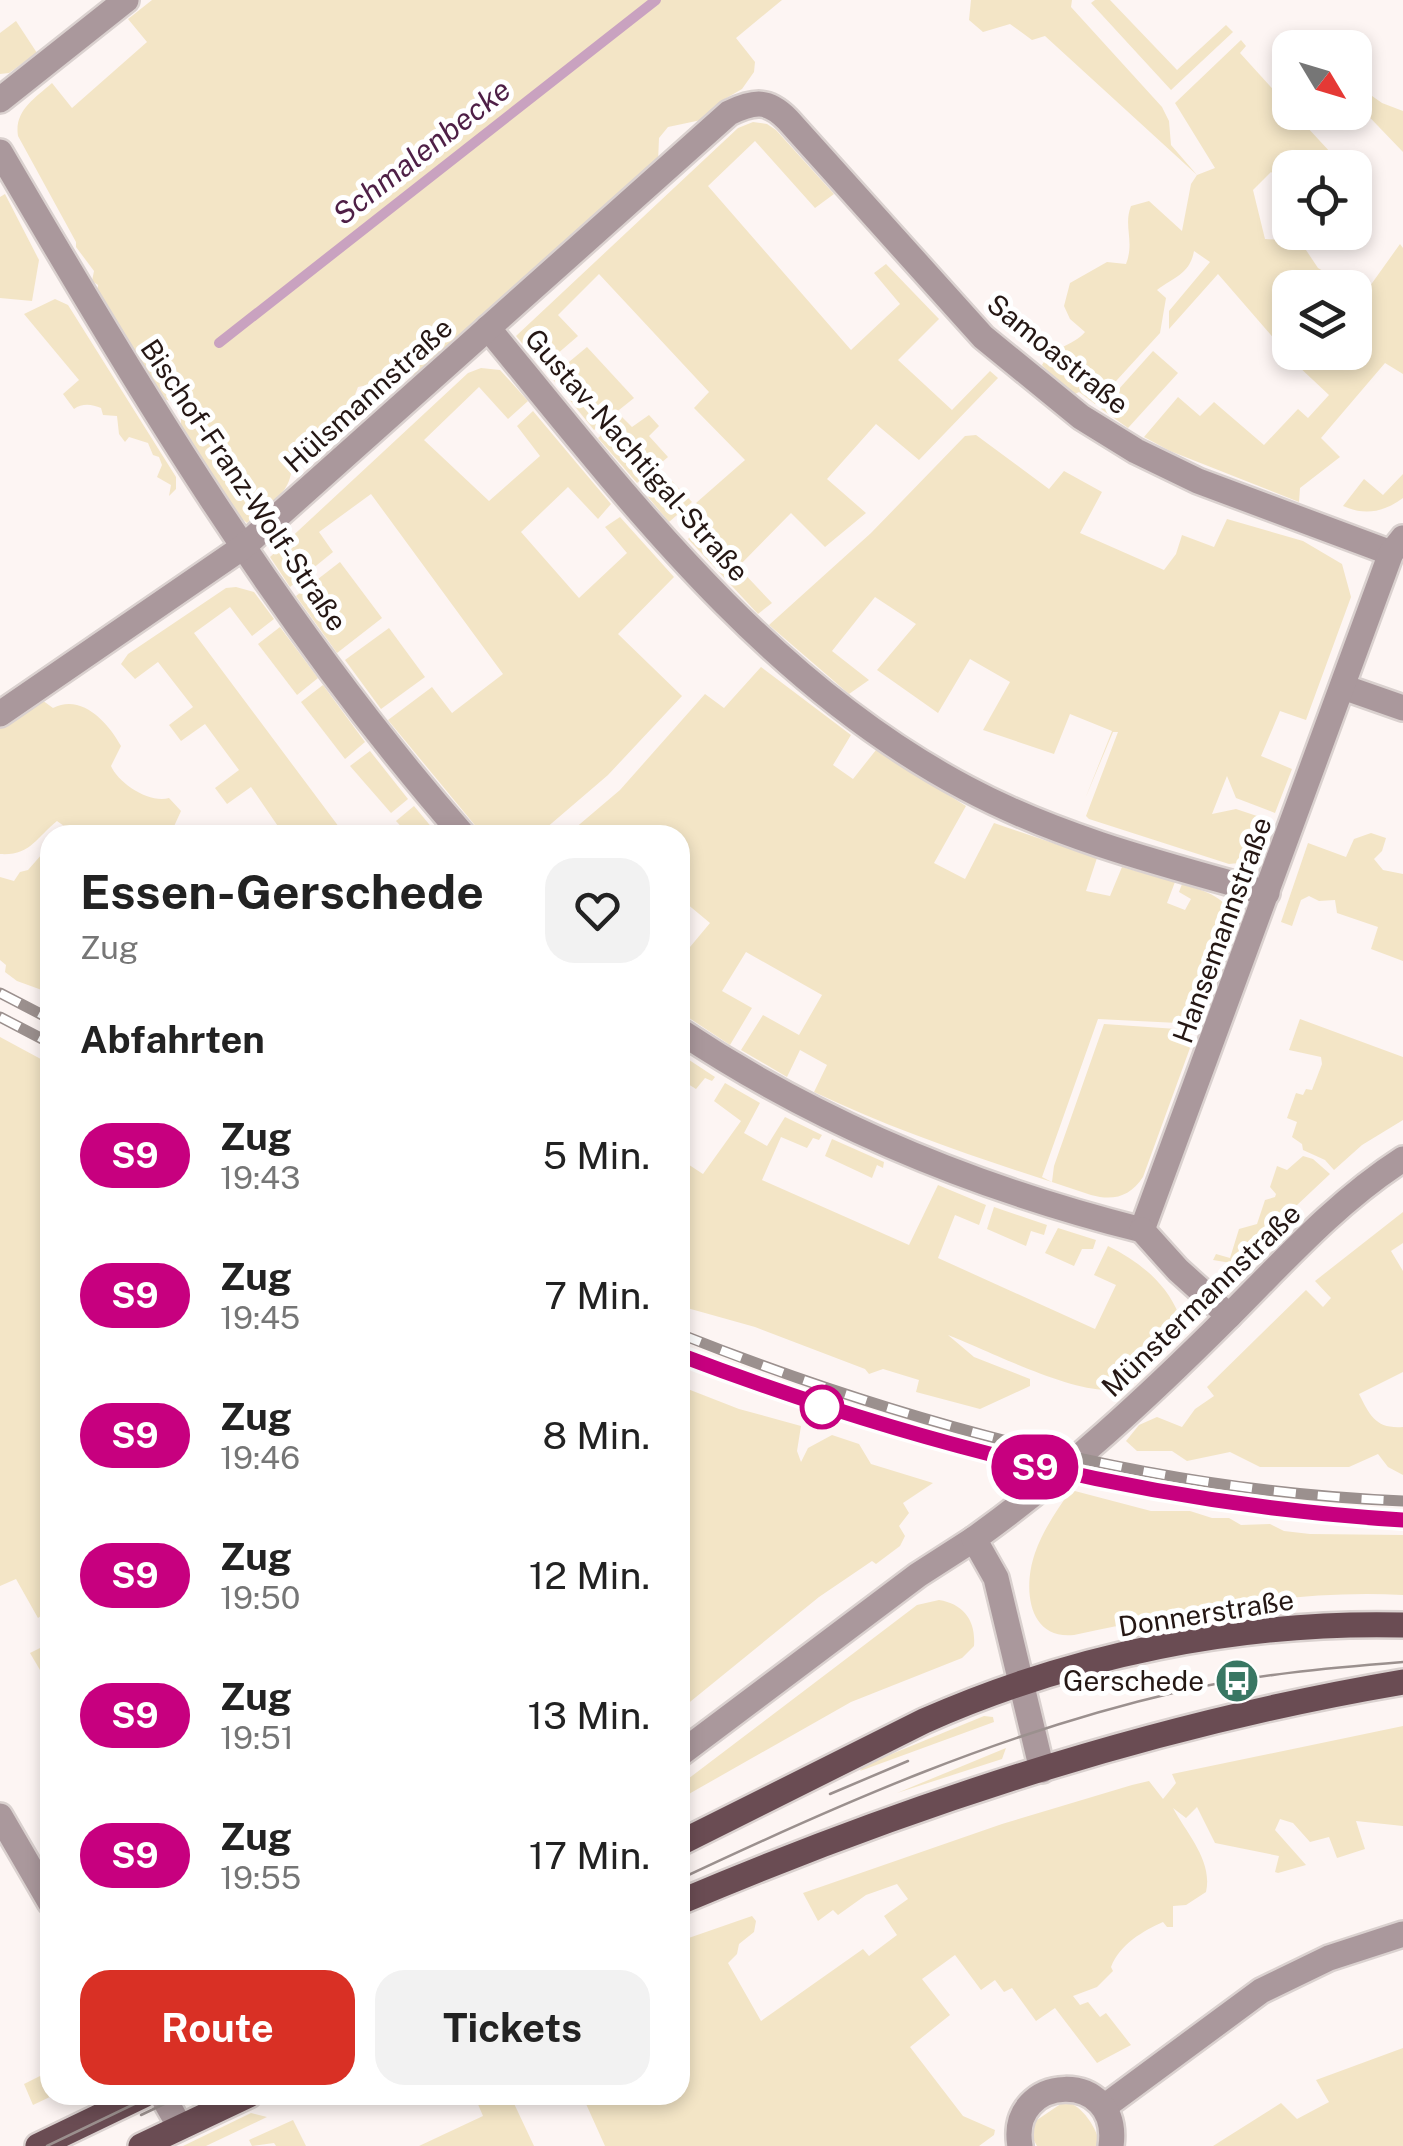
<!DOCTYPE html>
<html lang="de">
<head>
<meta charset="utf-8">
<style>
  body { margin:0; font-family:"Public Sans",sans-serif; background:#f2f2f2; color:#222; height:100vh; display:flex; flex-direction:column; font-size:38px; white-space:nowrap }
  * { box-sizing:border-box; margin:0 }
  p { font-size:32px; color:#767676 }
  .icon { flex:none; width:55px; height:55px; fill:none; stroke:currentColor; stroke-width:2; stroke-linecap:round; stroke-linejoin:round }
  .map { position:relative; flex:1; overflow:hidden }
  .drawer { position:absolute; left:40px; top:825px; width:650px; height:1280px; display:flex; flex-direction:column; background:#fff; border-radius:30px; box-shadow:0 5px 15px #0003 }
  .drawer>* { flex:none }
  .badge { padding:0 20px; border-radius:32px; font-size:35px; line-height:65px }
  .needle { width:65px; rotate:128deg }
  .controls { position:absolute; left:1272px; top:30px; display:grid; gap:20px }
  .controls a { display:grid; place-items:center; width:100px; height:100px; border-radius:20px; background:#fff; box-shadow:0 5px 15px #0003; font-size:50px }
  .map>.badge { position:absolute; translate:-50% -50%; box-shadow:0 0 0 5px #fff }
  h2 { padding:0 40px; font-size:38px; line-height:90px }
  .round { display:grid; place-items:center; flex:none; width:105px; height:105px; border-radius:30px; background:#f2f2f2 }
  .head { display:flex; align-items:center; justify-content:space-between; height:170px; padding:0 40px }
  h1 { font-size:48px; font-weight:700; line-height:75px }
  .primary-button { display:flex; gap:20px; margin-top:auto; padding:20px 40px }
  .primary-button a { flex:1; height:115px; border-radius:30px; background:#d93025; color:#fff; font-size:40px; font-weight:700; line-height:115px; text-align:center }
  .primary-button a+a { background:#f2f2f2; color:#222 }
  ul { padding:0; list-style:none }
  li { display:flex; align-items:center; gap:30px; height:140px; padding:0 40px }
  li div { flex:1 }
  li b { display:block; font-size:38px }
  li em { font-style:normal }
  li .badge { min-width:110px; font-weight:700; text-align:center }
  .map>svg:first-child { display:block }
</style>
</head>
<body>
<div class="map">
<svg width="1403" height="2146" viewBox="0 0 1403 2146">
  <rect width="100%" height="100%" fill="#fdf5f3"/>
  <!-- green -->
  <g fill="#f3e5c6">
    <path d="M152 0H782L736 38 755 62 754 72 742 89 723 100 706 119 668 127 659 138 658 162 543 278 520 282C501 311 476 326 449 346 441 353 436 363 427 369 412 379 377 383 358 387L347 415 325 428 308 451 292 466C290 498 267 502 247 523 226 505 211 480 198 456 191 444 191 437 181 428V405L156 396 97 296 98 285 92 281 94 271 76 247V242L18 136C14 111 34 99 52 83L72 108 147 42 128 19Z"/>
    <path d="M971 0H1072L1071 7 1162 107 1169 121 1171 145 1197 175 1215 168 1175 103 1241 40 1246 46 1240 53 1290 108V112L1294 113 1344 167 1290 168V180L1285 183 1271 172 1253 190 1265 239 1300 241 1318 268 1350 287 1290 288V352H1355V291L1370 286 1400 244 1403 248V374L1385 363 1321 438 1340 457 1300 488 1299 502 1170 451 1144 437 1178 397 1200 416 1214 402 1264 445 1298 409 1308 418 1329 395 1296 364 1218 274 1169 329V311L1210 262 1194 251C1190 274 1174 277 1157 290L1166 298 1160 333 1095 404 1079 392 1075 394 1060 385 1042 365C1053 346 1072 347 1085 332L1070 319 1064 306 1070 283 1107 262 1126 264C1135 241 1123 226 1131 206L1149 201 1182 231 1191 184 1197 175 1045 36 1032 40 1010 24 983 32 969 20Z"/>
    <polygon points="1095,0 1110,0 1177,70 1226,25 1233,32 1171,90 1091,3"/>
    <polygon points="16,21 37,53 9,73 0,74 0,33"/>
    <polygon points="1355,84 1382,103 1403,111 1403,152 1355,102"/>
    <polygon points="753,122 767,124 776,130 834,194 815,208 755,141 708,186 851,350 900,304 874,273 886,264 939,319 898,360 952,410 990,371 998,378 919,460 876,424 827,479 866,513 825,547 791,513 738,567 772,603 758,614 688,539 709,518 696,503 745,460 694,408 709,392 599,274 558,315 578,336 542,367 516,336 738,128"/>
    <polygon points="5,194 39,260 32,301 0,298 0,197"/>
    <path d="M55 299 68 305 176 477V489L169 496 171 485 157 477 162 465 159 457 153 455 148 443 129 437 125 442 119 434 117 416 103 415 101 408C92 404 82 403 74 409L63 394 79 380 24 314Z"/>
    <polygon points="587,347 634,398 594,430 551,377"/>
    <polygon points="1153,351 1178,373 1128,428 1101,409"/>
    <polygon points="481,368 500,370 528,401 508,419 479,387 424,440 489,501 540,456 517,426 533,411 611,504 598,519 568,487 521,532 579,598 627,553 605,527 620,517 674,577 618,634 682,696 608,775 538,835 483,835 388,720 432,687 452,713 503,674 371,494 319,532 333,552 290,587 270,557 468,373"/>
    <polygon points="649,415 659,426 649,436 668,457 637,483 598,438 622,417 632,427"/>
    <polygon points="976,435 1049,489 1064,471 1102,492 1080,533 1164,570 1176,554 1182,535 1214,547 1227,519 1303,541 1342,564 1351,597 1306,720 1280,711 1261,756 1292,769 1275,813 1236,798 1227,776 1212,814 1236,809 1272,821 1264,847 1249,862 1229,864 1089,819 1086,816 1118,732 1113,732 1085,799 1112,731 1070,714 1054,754 983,730 1010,682 970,659 938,713 877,670 916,624 875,597 832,651 869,680 849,694 769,625 871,533 965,436"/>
    <path d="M1403 474V498C1384 512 1365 516 1343 506L1364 479 1383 495Z"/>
    <polygon points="660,480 665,488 671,480 692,502 669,522 643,491"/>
    <polygon points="340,562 382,618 337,653 296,596"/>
    <polygon points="236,587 254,592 274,619 252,636 230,607 194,633 345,835 284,835 251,787 227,804 215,788 239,770 205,724 181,741 169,725 193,707 158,662 135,679 121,664 128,654 226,588"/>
    <polygon points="280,627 318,678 297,695 258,644"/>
    <polygon points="389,628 425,677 381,709 345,660"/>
    <path d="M761 667 851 735 833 765 853 779 876 750 966 806 934 863 965 879 994 823 1097 858 1086 891 1110 896 1122 867 1175 882 1167 903 1185 910 1191 899 1179 892 1182 884C1204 891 1235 898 1232 927L1196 1031 1192 1029 1194 1020 1182 1015 1178 1023 1098 1019 1042 1177 1052 1182 1054 1166 1104 1024 1177 1029 1176 1033 1188 1038 1191 1034 1194 1037 1143 1177C1130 1197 1113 1201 1091 1195 997 1164 904 1135 814 1092L827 1065 800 1050 787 1077 741 1050 763 1015 799 1035 822 995 746 952 722 991 752 1008 730 1045 680 1012V959L710 923 680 898V835H567L620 790 705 694 724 708Z"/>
    <polygon points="323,685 365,742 345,759 301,702"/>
    <path d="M35 695 53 708C81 693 108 722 121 746L111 766C118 783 150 804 169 798L181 811 170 835H66L71 831 57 821C36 838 30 856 0 854V719Z"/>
    <polygon points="370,751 408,799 391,813 350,766"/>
    <polygon points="414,806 438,835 409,835 396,821"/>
    <polygon points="1371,833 1386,838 1382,851 1374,859 1383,870 1403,874 1403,961 1371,949 1378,927 1337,913 1335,900 1319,901 1309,896 1301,900 1292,926 1281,922 1308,843 1346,857 1354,839"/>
    <polygon points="50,845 50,993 17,981 5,972 6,965 0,960 0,877 14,881 20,872 28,870"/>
    <polygon points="1300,1019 1403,1057 1403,1120 1362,1145 1334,1170 1325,1160 1303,1150 1302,1144 1292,1137 1297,1122 1287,1118 1296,1093 1303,1095 1306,1089 1312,1090 1322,1064 1321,1057 1289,1050"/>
    <polygon points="0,1037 50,1064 50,1609 38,1618 16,1579 0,1586"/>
    <polygon points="680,1054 715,1077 712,1081 705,1078 696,1089 680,1079"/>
    <path d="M725 1083 760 1103 744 1133 767 1146 785 1117 822 1135 819 1140 813 1138 807 1148 781 1137 762 1180 909 1245 938 1185 986 1205 979 1225 955 1215 938 1258 1095 1329 1116 1285 1094 1275 1108 1246C1138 1261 1166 1282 1179 1315L1174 1334 1119 1388C1084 1400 985 1349 948 1335L974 1357 1030 1379V1386L980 1409 916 1392 919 1380 883 1369 869 1374 865 1369 755 1327 680 1306V1159L703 1174 741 1121 714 1101Z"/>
    <polygon points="832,1139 884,1162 883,1168 877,1165 872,1178 825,1156"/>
    <polygon points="1303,1156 1313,1159 1330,1174 1242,1257 1231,1263 1213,1260 1216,1254 1230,1258 1239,1229 1257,1224 1265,1200 1275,1197 1276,1194 1270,1187 1277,1166 1287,1170"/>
    <polygon points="994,1207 1047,1225 1044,1235 1031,1231 1026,1246 987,1229"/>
    <path d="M1403 1212V1243L1391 1251 1403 1271V1372L1359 1394C1370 1416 1376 1429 1403 1427V1475L1388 1467 1378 1454 1349 1467H1260L1230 1452 1187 1461 1172 1451H1137L1126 1441 1139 1425 1157 1417 1182 1427 1195 1409 1214 1396 1207 1387 1306 1290 1323 1307 1331 1298 1315 1281Z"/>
    <polygon points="1058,1228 1096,1240 1093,1249 1082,1249 1074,1266 1045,1253"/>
    <polygon points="680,1386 739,1409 801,1426 797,1451 801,1462 808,1448 832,1435 859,1444 871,1464 933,1483 903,1503 909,1513 899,1526 905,1536 900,1546 876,1564 872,1561 819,1597 680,1710"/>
    <path d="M1071 1490 1151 1511H1190L1212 1518H1229L1241 1525 1270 1524 1284 1531 1310 1534 1403 1535V1595C1292 1589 1182 1612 1074 1635 1027 1640 1023 1587 1035 1553 1043 1530 1057 1510 1071 1490Z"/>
    <path d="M939 1600C964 1604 976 1621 974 1646L962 1658 851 1702 680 1799V1785L917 1605Z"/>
    <polygon points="50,1643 50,1687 30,1653"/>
    <polygon points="984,1716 993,1717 994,1722 860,1771 865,1765"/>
    <path d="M1403 1726V1826L1356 1821 1365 1849 1337 1858 1329 1837 1310 1842 1293 1823 1280 1819 1275 1830 1306 1865 1278 1873 1275 1872 1279 1856 1215 1843 1197 1807 1186 1818 1173 1808C1187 1834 1213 1861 1206 1892L1186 1905 1173 1906V1927H1167L1163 1922C1143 1931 1120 1944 1111 1967L1113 1971 1097 1987 1073 1996 1080 2005 1088 2002 1100 2017 1106 2013 1131 2045 1097 2063 1055 2008 1036 2021 1012 1988 1004 1992 995 1980 981 1990 955 1955 922 1979 950 2015 910 2047 963 2116 995 2130 994 2135 979 2146H605L582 2095H680V1941L752 1916 756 1921 754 1932 739 1944 737 1954 728 1963 761 2021 863 1949 869 1956 897 1935 884 1916 908 1899 897 1884 866 1895 838 1915 833 1910 818 1921 803 1893 1002 1824 1132 1785 1149 1781 1163 1799 1176 1783 1172 1774Z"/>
    <polygon points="1006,1748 1002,1759 897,1793"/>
    <polygon points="1403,2048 1403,2146 1213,2146 1281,2103 1297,2119 1329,2102 1316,2080"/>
    <polygon points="50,2071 50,2095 54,2095 33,2105 24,2084"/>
    <polygon points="474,2095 510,2095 534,2146 419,2146 483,2116"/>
    <path d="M1065 2101C1083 2106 1097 2128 1100 2146H1037L1031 2135 1034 2122Z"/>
    <polygon points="251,2113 267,2117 206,2146 183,2146"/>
    <polygon points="293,2120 306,2146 276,2146 274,2143 252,2146 249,2140"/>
  </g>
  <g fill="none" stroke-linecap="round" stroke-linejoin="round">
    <!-- stream -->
    <polyline stroke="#c9a2c0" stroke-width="10" points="219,343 656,0"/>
    <defs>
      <g id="minor">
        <polyline points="0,100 126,0"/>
        <path d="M0 152C138 389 282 628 463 835"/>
        <path d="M488 328C628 499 766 682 966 788 1059 838 1166 865 1267 893"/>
        <polyline points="1343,687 1403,708"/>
        <path d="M0 714 243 547 729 113C754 101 768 99 788 120L983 337 1081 417 1136 451 1198 481 1391 553"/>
        <path d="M680 1031C821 1125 979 1189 1142 1230"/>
        <polyline points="1142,1230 1391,553 1403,538"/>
        <polyline points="1142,1230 1178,1270 1229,1316"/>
        <polyline points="680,1754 918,1575 974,1539"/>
        <path d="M1042 1770 996 1578 974 1539C1065 1474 1148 1397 1227 1318 1283 1262 1336 1202 1403 1159"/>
        <polyline points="0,1816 50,1902"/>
        <polyline points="162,2095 180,2127"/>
        <polyline points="1104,2107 1261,1991 1329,1958 1403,1934"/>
        <path d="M1020 2146C1007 2073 1122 2068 1111 2146"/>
      </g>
      <g id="major">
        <path d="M680 1843 924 1721C1073 1655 1240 1621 1403 1625"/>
        <path d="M680 1902C911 1804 1155 1724 1403 1682"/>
        <polyline points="38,2146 144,2095"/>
        <polyline points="141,2146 249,2095"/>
      </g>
    </defs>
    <!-- minor casing -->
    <use href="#minor" stroke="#dad1cf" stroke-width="30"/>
    <!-- major casing -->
    <use href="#major" stroke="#dad1cf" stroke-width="30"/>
    <!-- minor -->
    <use href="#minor" stroke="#aa989c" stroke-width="25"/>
    <!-- major -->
    <use href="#major" stroke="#6a4c53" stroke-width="25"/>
    <!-- tram -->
    <g stroke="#9b908e" stroke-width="2.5">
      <polyline points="830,1794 908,1761"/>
      <path d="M680 1879C841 1803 1003 1732 1177 1692 1251 1675 1327 1668 1403 1662"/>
      <polyline points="141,2115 183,2095"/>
      <polyline points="47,2146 153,2095"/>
    </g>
    <defs>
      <g id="rail">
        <polyline points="0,993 50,1019"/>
        <polyline points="0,1017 50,1043"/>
        <path d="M680 1334C909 1425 1156 1491 1403 1501"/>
        <path d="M680 1355C914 1443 1153 1506 1403 1520"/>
      </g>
    </defs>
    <!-- rail casing -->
    <use href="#rail" stroke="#9b908e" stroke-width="11"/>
    <!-- rail -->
    <use href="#rail" stroke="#fff" stroke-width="8" stroke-dasharray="22" stroke-linecap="butt"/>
  </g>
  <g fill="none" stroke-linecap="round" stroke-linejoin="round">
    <defs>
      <path id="line" d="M680 1355C914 1444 1153 1505 1403 1520"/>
    </defs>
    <!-- line casing -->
    <use href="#line" stroke="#fff" stroke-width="22"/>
    <!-- line -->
    <use href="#line" stroke="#c7007f" stroke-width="15"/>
  </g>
  <!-- icons -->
  <defs>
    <symbol id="bus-disc" viewBox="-11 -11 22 22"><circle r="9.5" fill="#397763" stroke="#fff"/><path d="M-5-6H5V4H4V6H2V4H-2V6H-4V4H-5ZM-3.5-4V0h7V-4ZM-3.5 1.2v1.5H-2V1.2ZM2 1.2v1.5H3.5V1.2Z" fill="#fff"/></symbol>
  </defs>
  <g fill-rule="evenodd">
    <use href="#bus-disc" x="1212" y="1656" width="50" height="50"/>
  </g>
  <!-- markers -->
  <circle fill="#fff" stroke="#c7007f" stroke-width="5" cx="822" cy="1407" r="20"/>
  <g text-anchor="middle" stroke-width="10" stroke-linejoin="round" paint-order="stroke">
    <!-- street labels -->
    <g font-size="28" fill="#251714" stroke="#fff">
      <text transform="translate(1058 354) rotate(39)" y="10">Samoastraße</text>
      <text transform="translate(368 395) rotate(-42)" y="10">Hülsmannstraße</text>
      <text transform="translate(637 455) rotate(49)" y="10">Gustav-Nachtigal-Straße</text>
      <text transform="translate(244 485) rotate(56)" y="10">Bischof-Franz-Wolf-Straße</text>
      <text transform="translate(1222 930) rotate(-70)" y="10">Hansemannstraße</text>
      <text transform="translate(1201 1300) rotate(-44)" y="10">Münstermannstraße</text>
      <text transform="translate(1206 1613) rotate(-9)" y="10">Donnerstraße</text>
    </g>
    <!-- poi labels -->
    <g font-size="28" fill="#251714" stroke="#fff" text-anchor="end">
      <text x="1204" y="1691">Gerschede</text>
    </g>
    <!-- water labels -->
    <g font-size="30" font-style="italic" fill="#4e1f46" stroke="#fff">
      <text transform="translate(422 152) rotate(-38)" y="10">Schmalenbecke</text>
    </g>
  </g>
</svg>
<div class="controls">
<a><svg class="needle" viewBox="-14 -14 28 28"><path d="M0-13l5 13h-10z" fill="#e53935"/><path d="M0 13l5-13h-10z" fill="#767676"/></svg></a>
<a><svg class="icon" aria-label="locate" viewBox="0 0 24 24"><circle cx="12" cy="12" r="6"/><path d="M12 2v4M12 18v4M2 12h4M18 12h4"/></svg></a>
<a><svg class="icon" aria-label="layers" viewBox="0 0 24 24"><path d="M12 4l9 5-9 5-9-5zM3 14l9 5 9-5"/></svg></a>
</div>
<b class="badge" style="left:1035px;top:1467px;background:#c7007f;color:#fff">S9</b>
<section class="drawer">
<div class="head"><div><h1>Essen-Gerschede</h1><p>Zug</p></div><a class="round"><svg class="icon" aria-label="heart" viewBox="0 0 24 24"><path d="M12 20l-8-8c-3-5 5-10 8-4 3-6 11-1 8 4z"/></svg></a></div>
<h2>Abfahrten</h2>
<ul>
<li><span class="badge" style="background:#c7007f;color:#fff">S9</span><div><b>Zug</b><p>19:43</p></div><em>5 Min.</em></li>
<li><span class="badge" style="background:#c7007f;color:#fff">S9</span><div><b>Zug</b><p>19:45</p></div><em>7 Min.</em></li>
<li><span class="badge" style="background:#c7007f;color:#fff">S9</span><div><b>Zug</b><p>19:46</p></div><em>8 Min.</em></li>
<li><span class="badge" style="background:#c7007f;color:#fff">S9</span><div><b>Zug</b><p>19:50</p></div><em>12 Min.</em></li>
<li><span class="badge" style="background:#c7007f;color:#fff">S9</span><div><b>Zug</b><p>19:51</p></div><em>13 Min.</em></li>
<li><span class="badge" style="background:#c7007f;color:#fff">S9</span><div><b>Zug</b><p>19:55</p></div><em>17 Min.</em></li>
</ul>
<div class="primary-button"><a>Route</a><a>Tickets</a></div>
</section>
</div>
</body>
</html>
